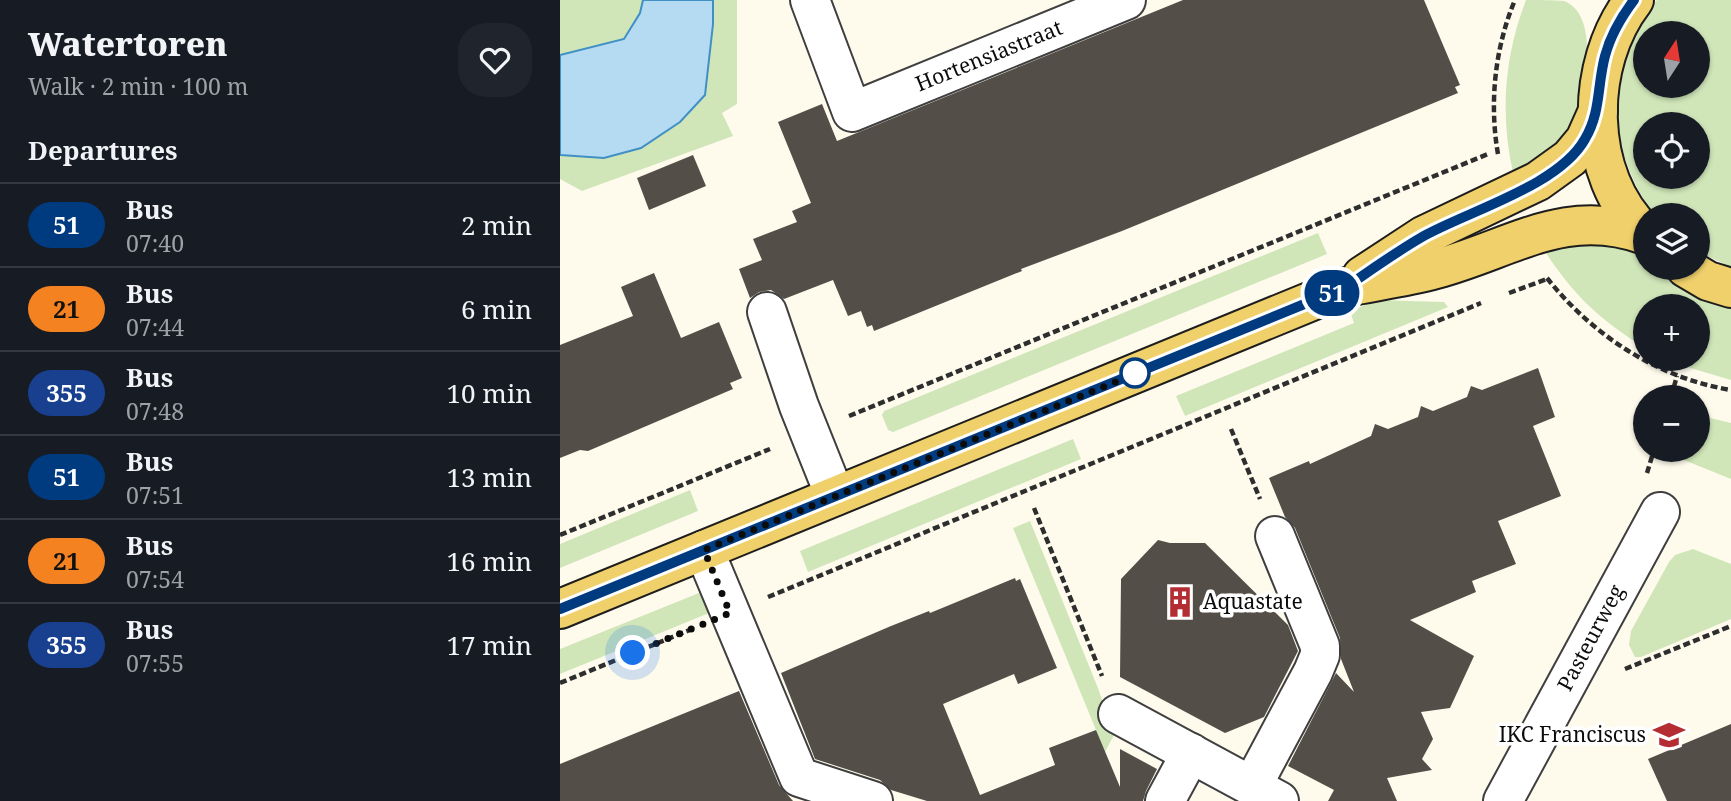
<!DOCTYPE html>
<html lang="en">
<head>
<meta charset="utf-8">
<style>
  body { margin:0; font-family:"Noto Serif",serif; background:#20242c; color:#f1f3f6; height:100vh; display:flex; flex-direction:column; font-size:26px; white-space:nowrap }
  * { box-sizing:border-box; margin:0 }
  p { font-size:23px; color:#9ea1a6 }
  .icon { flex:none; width:38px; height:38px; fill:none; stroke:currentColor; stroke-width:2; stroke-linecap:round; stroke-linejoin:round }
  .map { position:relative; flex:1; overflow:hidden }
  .details { display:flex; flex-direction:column; background:#171b24; width:560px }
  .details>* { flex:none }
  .badge { padding:0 14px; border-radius:23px; font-size:24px; line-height:46px }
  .needle { width:46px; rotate:12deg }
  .tools { position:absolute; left:1073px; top:21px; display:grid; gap:14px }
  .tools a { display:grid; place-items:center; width:77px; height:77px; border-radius:50%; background:#171b24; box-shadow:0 2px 5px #0004; font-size:35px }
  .you { position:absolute; width:35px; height:35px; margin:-18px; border:5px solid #fff; border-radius:50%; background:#1a73e8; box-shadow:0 0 0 10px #1a73e833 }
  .map>.badge { position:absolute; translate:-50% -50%; box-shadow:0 0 0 4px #fff }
  h2 { padding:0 28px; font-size:26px; line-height:63px }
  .round { display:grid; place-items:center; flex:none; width:74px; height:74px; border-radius:28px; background:#20242c }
  .overview { display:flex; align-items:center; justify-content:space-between; height:119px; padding:0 28px }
  h1 { font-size:33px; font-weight:800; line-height:52px }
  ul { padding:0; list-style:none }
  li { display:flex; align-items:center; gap:21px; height:84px; padding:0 28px; border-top:2px solid #363941 }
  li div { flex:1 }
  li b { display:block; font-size:26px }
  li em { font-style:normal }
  li .badge { min-width:77px; font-weight:700; text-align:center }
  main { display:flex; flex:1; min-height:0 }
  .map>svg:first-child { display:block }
</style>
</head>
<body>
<main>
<section class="details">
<div class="overview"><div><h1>Watertoren</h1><p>Walk · 2 min · 100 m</p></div><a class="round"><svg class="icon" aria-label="heart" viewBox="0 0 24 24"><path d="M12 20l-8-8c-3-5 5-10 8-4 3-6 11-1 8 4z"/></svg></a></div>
<h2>Departures</h2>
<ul>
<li><span class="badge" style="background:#003b80;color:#fff">51</span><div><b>Bus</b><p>07:40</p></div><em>2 min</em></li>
<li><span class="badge" style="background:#f58220;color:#111">21</span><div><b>Bus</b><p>07:44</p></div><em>6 min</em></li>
<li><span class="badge" style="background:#19408f;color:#fff">355</span><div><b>Bus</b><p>07:48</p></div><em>10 min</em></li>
<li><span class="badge" style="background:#003b80;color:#fff">51</span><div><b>Bus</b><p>07:51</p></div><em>13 min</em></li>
<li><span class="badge" style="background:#f58220;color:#111">21</span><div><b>Bus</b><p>07:54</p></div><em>16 min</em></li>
<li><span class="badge" style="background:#19408f;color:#fff">355</span><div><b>Bus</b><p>07:55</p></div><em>17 min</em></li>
</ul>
</section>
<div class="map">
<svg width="1171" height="801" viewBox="0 0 1171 801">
  <rect width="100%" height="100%" fill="#fefbed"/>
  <!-- green -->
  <g fill="#d0e6b9" fill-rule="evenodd">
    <polygon points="0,0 83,0 80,13 64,39 0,55"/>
    <polygon points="153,0 177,0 177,104 162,113 173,136 22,191 0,179 0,155 44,158 81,148 120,122 145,94 153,24"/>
    <path d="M966 0C977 0 994 0 1004 1 1046 16 1023 122 1000 145 989 157 967 165 953 173 940 114 944 57 966 0Z"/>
    <path d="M1097 0H1171V267L1138 252V215H1095C1047 154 1041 60 1097 0ZM1085 33H1138V86H1085ZM1085 124H1138V177H1085Z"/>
    <polygon points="758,233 767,254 333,432 328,430 322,415 324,411"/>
    <path d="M1009 241 1068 248 1085 259V268H1097L1130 289 1171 305V380L1127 367 1108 359H1138V306H1085V348C1039 319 1014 296 984 250Z"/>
    <polygon points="817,300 884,302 888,307 625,416 616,396 794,323 790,311"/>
    <polygon points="1138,415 1171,423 1171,479 1104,452 1105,450 1138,450"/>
    <polygon points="513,439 521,459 248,572 240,551"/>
    <polygon points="130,490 138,511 0,568 0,544"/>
    <polygon points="470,521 538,688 554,735 545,752 453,528"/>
    <polygon points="1133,549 1171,564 1171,619 1081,657 1075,657 1069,645 1071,631 1109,562 1115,555"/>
    <polygon points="139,593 144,593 152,610 149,613 0,674 0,649"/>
  </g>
  <!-- water -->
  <polygon fill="#b5dbf2" stroke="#408fc5" stroke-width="2" points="83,0 153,0 153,24 145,95 120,122 81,148 44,158 0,155 0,55 64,39 80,13"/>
  <!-- building -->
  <g fill="#544e49">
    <polygon points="623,0 864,0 900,85 895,87 898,93 562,231 461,269 462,271 314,331 312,325 307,327 301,311 288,316 273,280 224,299 211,290 199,292 190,298 179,269 202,260 193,239 237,222 232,211 251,203 218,122 262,104 277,141"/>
    <polygon points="133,155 146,186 89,210 77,178"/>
    <polygon points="94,273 121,338 159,322 182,378 170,383 173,389 28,451 20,450 0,458 0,345 73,316 61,287"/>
    <polygon points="978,368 995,417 973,426 1001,496 938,521 956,564 912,581 916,592 850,620 914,656 890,708 861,712 873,739 862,759 872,770 827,778 837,801 768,801 774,790 728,766 776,673 794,692 781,659 780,638 735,528 725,517 709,478 749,461 750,464 811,436 815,424 828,429 858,417 861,406 873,411 907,397 911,386 922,390"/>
    <polygon points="598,540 610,543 645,543 728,625 738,651 704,717 665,733 560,677 561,579"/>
    <polygon points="455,578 456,581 460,579 497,668 458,684 454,674 383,704 420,795 495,765 489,748 536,730 560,787 560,749 597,769 586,791 583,801 367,801 331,790 320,780 255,759 221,673 331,626 369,611 370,613"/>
    <polygon points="179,691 219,785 233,801 0,801 0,764"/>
    <polygon points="1171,724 1171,801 1107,801 1088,759"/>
  </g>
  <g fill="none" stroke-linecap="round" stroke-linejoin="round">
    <defs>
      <g id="minor">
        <polyline points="250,0 292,112 566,0"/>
        <polyline points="207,312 239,406 275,496"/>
        <polyline points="144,550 239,777 313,801"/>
        <polyline points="558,714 719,801"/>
        <polyline points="692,786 753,672 760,655 760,646 715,536"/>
        <polyline points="605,801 631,753"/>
        <polyline points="943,801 1100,512"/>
      </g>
      <g id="major">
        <path d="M1074 0C1024 64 1024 176 1085 233"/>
        <polyline points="1126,268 1148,281 1171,288"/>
        <polyline points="802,276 863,236 978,181 1010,158 1025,140 1038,111"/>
        <path d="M0 609 786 287C816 281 847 277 876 269 951 249 1005 206 1085 235"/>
      </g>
    </defs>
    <!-- minor casing -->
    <use href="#minor" stroke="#3f3f3f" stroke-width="42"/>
    <!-- major casing -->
    <use href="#major" stroke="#1d1d1d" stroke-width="42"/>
    <!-- path -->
    <g stroke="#2e2e2e" stroke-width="4.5" stroke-dasharray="7 3.5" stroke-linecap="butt">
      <path d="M938 154C929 103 935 47 955 0"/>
      <path d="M987 278C1033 336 1098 378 1171 390"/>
      <polyline points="949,293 987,279"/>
      <polyline points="1111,397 1117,376"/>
      <polyline points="289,416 928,154"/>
      <polyline points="671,429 700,499"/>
      <polyline points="1087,473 1094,450"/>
      <polyline points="474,508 542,676"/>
      <polyline points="0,535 210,449"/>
      <polyline points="208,597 921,303"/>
      <polyline points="1065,669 1171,626"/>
      <polyline points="0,683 132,629"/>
    </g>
    <!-- minor -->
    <use href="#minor" stroke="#fff" stroke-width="38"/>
    <!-- major -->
    <use href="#major" stroke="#f0d06b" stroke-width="38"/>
  </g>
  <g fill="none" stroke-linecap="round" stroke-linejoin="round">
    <defs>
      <path id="line" d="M0 609 786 287C811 270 836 252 862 237 908 211 999 186 1025 139 1041 112 1037 86 1045 56 1050 37 1062 16 1074 0"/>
    </defs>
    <!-- line casing -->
    <use href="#line" stroke="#fff" stroke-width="16"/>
    <!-- line -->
    <use href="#line" stroke="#003b80" stroke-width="10"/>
    <!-- walk -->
    <polyline stroke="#0c0c0c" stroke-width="7" stroke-dasharray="0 12.6" points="73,653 170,613 144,550 582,371 575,373"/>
  </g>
  <!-- icons -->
  <defs>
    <symbol id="building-bare" viewBox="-9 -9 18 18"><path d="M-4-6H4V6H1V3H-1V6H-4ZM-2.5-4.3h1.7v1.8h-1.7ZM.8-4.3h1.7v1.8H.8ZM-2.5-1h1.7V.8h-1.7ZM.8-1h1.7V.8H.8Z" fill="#b42d33" stroke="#fff" stroke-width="2.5" paint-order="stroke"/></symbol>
    <symbol id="school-bare" viewBox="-9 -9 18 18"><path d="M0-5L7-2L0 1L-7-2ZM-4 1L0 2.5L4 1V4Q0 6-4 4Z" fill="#b42d33" stroke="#fff" stroke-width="2.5" paint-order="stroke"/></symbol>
  </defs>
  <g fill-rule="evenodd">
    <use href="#building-bare" x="598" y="580" width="44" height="44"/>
    <use href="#school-bare" x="1087" y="713" width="44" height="44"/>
  </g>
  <!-- markers -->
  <circle fill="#fff" stroke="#003b80" stroke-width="3.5" cx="575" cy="373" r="14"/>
  <g text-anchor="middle" stroke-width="7" stroke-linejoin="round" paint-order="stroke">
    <!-- street labels -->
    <g font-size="21" fill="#0c0c0c" stroke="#fff">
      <text transform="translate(429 56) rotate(-22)" y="7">Hortensiastraat</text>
      <text transform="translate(1031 638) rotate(-62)" y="7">Pasteurweg</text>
    </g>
    <!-- poi labels -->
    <g font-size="21" fill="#0c0c0c" stroke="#fff" text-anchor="start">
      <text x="643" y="609">Aquastate</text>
      <text x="1086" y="742" text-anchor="end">IKC Franciscus</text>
    </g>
  </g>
</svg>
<div class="tools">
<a><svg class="needle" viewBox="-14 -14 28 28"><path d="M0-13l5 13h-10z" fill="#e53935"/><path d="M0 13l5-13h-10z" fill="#9ea1a6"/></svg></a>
<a><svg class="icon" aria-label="locate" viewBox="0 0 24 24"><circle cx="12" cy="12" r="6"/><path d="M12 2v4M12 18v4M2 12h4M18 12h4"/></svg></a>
<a><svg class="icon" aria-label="layers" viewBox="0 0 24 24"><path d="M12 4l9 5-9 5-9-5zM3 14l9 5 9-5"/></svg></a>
<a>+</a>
<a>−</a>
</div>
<div class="you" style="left:73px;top:653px"></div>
<b class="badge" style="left:772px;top:293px;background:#003b80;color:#fff">51</b>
</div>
</main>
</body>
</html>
